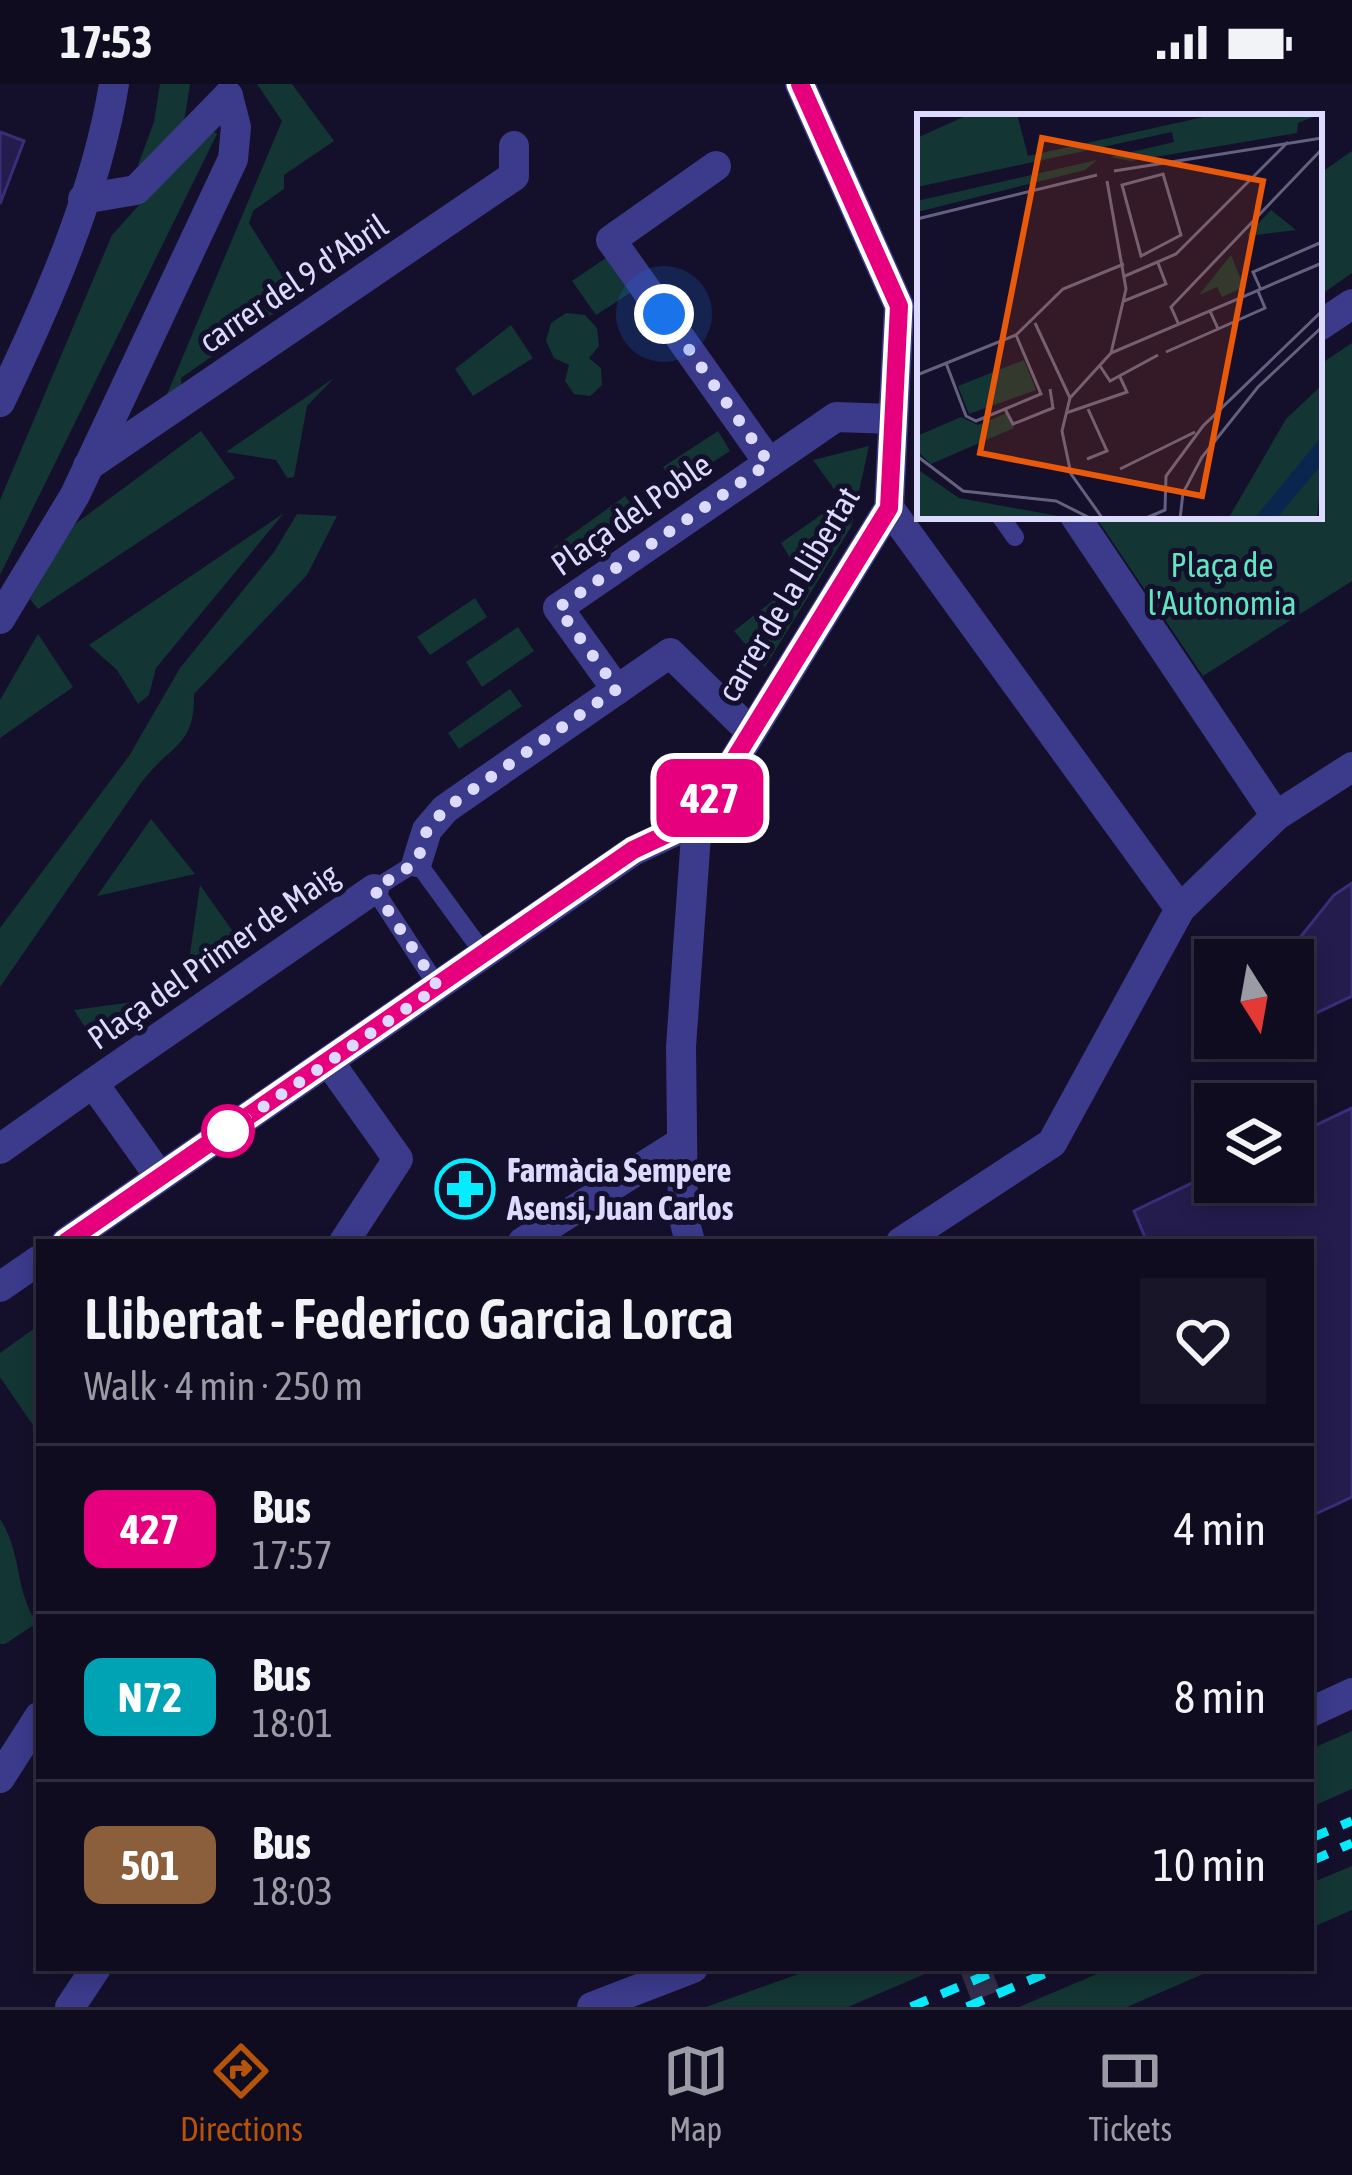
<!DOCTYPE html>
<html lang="en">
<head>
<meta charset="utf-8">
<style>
  body { margin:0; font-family:"Asap Condensed",sans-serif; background:#181529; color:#f1f3f6; height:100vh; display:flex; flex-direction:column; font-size:45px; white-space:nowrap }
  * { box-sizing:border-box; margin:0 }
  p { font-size:39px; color:#9b9ba5 }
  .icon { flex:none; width:66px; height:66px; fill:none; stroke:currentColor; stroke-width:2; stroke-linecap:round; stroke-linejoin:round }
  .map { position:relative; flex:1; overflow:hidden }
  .sheet { position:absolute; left:36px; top:1155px; width:1278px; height:732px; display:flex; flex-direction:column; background:#0f0c20; border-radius:0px; box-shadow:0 6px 18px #0003,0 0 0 3px #2f2c3e }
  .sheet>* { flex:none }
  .badge { padding:0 24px; border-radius:18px; font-size:42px; line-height:78px }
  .needle { width:78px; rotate:169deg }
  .buttons { position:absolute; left:1194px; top:855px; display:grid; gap:24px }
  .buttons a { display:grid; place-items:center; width:120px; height:120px; border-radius:0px; background:#0f0c20; box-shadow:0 6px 18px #0003,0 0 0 3px #2f2c3e; font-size:60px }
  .you { position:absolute; width:60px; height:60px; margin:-30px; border:9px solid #fff; border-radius:50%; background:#1a73e8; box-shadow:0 0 0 18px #1a73e833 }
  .map>.badge { position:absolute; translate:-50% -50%; box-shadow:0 0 0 6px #fff }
  .round { display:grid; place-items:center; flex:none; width:126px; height:126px; border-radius:0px; background:#181529 }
  .overview { display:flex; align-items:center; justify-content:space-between; height:204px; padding:0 48px }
  h1 { font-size:57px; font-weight:600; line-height:90px }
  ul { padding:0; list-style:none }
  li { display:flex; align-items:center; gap:36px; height:168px; padding:0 48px; border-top:3px solid #2f2c3e }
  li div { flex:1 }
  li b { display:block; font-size:45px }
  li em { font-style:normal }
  li .badge { min-width:132px; font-weight:700; text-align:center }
  .status { display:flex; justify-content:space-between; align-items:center; height:84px; padding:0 60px; background:#0f0c20; direction:ltr }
  .status svg { height:33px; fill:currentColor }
  .tab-bar { display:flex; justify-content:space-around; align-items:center; height:168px; border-top:3px solid #2f2c3e; background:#0f0c20; font-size:33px; color:#9b9ba5 }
  .tab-bar a { display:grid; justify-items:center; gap:6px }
  .tab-bar .active { color:#b45309 }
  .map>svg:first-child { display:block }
</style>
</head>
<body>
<div class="status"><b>17:53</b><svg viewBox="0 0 49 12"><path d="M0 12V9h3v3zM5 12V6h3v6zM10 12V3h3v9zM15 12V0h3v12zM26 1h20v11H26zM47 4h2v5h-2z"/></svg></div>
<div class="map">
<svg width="1352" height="1923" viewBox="0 0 1352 1923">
  <rect width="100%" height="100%" fill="#14102b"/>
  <!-- green -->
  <g fill="#133533">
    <polygon points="160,0 190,0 182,50 151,82 138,81 154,38"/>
    <polygon points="257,0 292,0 334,57 284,91 284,105 253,127 249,139 296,214 181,294 181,310 165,315 282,37"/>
    <polygon points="209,44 217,50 0,491 0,416 112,151"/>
    <polygon points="1352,67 1352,189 1319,212 1319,90"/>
    <polygon points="606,174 630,209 596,231 572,197"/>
    <polygon points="566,229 585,231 597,244 599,262 589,274 601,284 602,301 590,312 574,310 565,297 569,281 554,274 546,257 551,239"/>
    <polygon points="511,241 533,274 473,312 455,285"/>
    <polygon points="1352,259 1352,497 1203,592 1095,432 1319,432 1319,281"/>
    <polygon points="334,294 307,322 294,393 287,394 276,376 226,368"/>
    <polygon points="201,347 235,394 38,525 30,515 71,443"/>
    <polygon points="718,347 730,367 676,402 663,383"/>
    <polygon points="869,362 851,443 765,583 734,547 802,494 781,459 842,416 813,376"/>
    <polygon points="625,412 638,429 565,481 553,464"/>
    <polygon points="284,429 156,584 149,611 138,620 117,586 89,561"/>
    <path d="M297 430 337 432 307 491 194 610C195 663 171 659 141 699L0 903V844L129 672 180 584 274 468Z"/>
    <polygon points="475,514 487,533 430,571 417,553"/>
    <polygon points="518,543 534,567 482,603 466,578"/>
    <polygon points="38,550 73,603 0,654 0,616"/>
    <polygon points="510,605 522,622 459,665 448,649"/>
    <polygon points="151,735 195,790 97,812"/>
    <polygon points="200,801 239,856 186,897"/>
    <polygon points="162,914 94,957 74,926"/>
    <polygon points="39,1241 39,1350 0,1293 0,1269"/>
    <path d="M0 1435C22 1468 15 1508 37 1539L5 1560H0Z"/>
    <polygon points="1352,1647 1352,1705 1311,1723 1311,1665"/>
    <polygon points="1352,1782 1352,1826 1311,1844 1311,1799"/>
    <polygon points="815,1884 922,1884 927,1889 848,1923 706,1923"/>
    <polygon points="1111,1884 1217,1884 1127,1923 1019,1923"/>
  </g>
  <!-- building -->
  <g fill="#241c4c" stroke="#3a2d79" stroke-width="3">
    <polygon points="0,48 24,57 0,120"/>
    <polygon points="1352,799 1352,912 1293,940 1293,876 1282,876 1334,811"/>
    <polygon points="1352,1024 1352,1413 1311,1432 1311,1158 1147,1158 1134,1127 1215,1088 1215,1098 1293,1098 1293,1052"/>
  </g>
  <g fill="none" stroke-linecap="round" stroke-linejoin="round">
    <!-- street-tunnel -->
    <polyline stroke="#322e4b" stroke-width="30" stroke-dasharray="30 15" stroke-linecap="butt" points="975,1884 990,1923"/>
    <!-- lane -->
    <g stroke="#3b3a8b" stroke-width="18">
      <polyline points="1000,432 1015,453"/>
      <polyline points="438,903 374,805 417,778 484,870"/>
    </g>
    <!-- street -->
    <g stroke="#3b3a8b" stroke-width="30">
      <polyline points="716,82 611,156 769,379"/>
      <polyline points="83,115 136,106 228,12"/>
      <polyline points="1319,242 1352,220"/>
      <path d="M0 318C48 218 96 110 114 0"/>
      <polyline points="88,382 514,92 514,62"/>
      <polyline points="889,424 1180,825"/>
      <polyline points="1075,432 1276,732"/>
      <polyline points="0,535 75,411 233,75 236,43 228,12"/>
      <polyline points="617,606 558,524 836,333 893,335"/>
      <polyline points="417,778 427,746 445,725 670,569 749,646"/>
      <polyline points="329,978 398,1075 344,1158"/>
      <polyline points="0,1065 93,999"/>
      <polyline points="160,1093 93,999 374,805"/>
      <polyline points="66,1158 633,767 697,737 889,424 899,222 800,0"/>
      <polyline points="523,1158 682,1058"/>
      <polyline points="690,1158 683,1131 681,963 697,737"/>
      <polyline points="901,1158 1052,1059 1180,825 1276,732 1352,683"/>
      <polyline points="0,1203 39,1176"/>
      <polyline points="1311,1628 1352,1609"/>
      <polyline points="0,1694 39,1633"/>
      <polyline points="70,1923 96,1884"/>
      <polyline points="592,1923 693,1884"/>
    </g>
    <!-- rail -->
    <g stroke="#06ecff" stroke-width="9" stroke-dasharray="18 15" stroke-linecap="butt">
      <polyline points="1311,1754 1352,1737"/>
      <polyline points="1311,1777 1352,1759"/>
      <polyline points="911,1923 1003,1884"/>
      <polyline points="967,1923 1058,1884"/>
    </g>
  </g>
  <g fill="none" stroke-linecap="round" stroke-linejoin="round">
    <defs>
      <polyline id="line" points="66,1158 633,766 697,736 889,424 899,222 800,0"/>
    </defs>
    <!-- line casing -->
    <use href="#line" stroke="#fff" stroke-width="27"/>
    <!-- line -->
    <use href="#line" stroke="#e6007e" stroke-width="18"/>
    <!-- walk -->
    <polyline stroke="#dddaff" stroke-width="12" stroke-dasharray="0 21.6" points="228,1047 438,903 374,805 417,778 427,746 445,725 617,605 558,524 769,379 664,230"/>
  </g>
  <!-- icons -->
  <defs>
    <symbol id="pharmacy-ring" viewBox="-11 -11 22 22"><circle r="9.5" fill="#14102b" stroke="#06ecff" stroke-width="1.5"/><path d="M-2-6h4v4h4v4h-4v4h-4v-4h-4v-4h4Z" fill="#06ecff"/></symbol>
  </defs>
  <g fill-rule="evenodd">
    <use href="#pharmacy-ring" x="432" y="1072" width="66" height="66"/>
  </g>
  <!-- markers -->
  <circle fill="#fff" stroke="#e6007e" stroke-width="6" cx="228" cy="1047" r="24"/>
  <g text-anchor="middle" stroke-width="10" stroke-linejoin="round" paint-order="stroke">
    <!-- street labels -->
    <g font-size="33" fill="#dddaff" stroke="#14102b">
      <text transform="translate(293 199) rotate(-34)" y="12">carrer del 9 d'Abril</text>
      <text transform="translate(631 430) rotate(-35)" y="12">Plaça del Poble</text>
      <text transform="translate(788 510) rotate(-59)" y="12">carrer de la Llibertat</text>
      <text transform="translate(213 872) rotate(-35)" y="12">Plaça del Primer de Maig</text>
    </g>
    <!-- park labels -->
    <g font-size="33" fill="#61e4c0" stroke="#14102b">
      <text x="1222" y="493">Plaça de<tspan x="1222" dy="38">l'Autonomia</tspan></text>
    </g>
    <!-- poi labels -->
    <g font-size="33" font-weight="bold" fill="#dddaff" stroke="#14102b" text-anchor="start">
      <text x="507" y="1098">Farmàcia Sempere<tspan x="507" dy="38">Asensi, Juan Carlos</tspan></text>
    </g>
  </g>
  <!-- overview -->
  <g transform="translate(917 30)">
    <rect width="405" height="405" fill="#14102b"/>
    <path d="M53 0H100L111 42 300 0H403L381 9 380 19 214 47 193 43 257 28 255 18 0 73V24ZM180 46 168 56 0 98V87ZM354 96 379 116 331 122V120ZM314 141 327 173 305 183 300 173 282 181ZM107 246 119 276 52 300 41 272ZM405 271V322L381 358 342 403 311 405 369 305ZM90 299 97 314 14 350 0 337V322L44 303 61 311ZM405 350 400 405H359L362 400ZM0 355 42 384 158 405H0Z" fill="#133533"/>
    <path d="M405 322V350L359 405H337Z" fill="#0b264e"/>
    <path fill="none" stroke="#646180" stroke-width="3" d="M197 57 405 24M246 60 264 121 224 142 205 71ZM190 67 209 175 194 239M0 105 180 61M208 162 259 140 371 28M344 176 336 158 405 128M207 187 249 170 241 149M118 209 153 284M262 211 254 193 405 35M301 215 348 194 341 177M249 238 301 215 293 197M29 249 49 302 59 307 124 280 99 221M183 252 193 267 241 241M0 261 99 221 146 175 207 150M88 295 96 310 136 294 133 275M149 299 210 278 203 263M0 342 46 377 139 387 175 405M170 345 190 337 171 295M203 355 278 318M186 405 154 360 145 317 153 284 194 239 405 149M227 405 248 396 249 362 286 312 405 197M263 405 266 379 285 343 341 273 405 213"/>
    <path fill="#e8590c" fill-opacity="0.15" stroke="#e8590c" stroke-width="6" d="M125 24 346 67 285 382 63 339Z"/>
    <rect width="405" height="405" fill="none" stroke="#dddaff" stroke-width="6"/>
  </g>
</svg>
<div class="buttons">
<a><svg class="needle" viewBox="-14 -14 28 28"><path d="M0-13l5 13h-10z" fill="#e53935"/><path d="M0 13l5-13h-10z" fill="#9b9ba5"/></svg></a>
<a><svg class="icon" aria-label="layers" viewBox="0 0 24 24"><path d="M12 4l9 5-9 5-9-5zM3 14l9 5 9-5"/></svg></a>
</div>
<div class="you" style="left:664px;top:230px"></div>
<b class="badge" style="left:710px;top:714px;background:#e6007e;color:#fff">427</b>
<section class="sheet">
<div class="overview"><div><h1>Llibertat - Federico Garcia Lorca</h1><p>Walk · 4 min · 250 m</p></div><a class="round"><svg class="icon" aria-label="heart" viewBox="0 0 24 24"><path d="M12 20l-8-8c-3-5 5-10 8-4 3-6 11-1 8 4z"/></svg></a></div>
<ul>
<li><span class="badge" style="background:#e6007e;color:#fff">427</span><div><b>Bus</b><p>17:57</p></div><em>4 min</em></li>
<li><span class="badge" style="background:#00a3b4;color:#fff">N72</span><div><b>Bus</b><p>18:01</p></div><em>8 min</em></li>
<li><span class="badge" style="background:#8b5e3c;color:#fff">501</span><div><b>Bus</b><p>18:03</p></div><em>10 min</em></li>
</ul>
</section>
</div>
<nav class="tab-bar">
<a class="active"><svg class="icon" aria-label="directions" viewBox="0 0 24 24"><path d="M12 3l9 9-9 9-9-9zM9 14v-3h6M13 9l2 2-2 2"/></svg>Directions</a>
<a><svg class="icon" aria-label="map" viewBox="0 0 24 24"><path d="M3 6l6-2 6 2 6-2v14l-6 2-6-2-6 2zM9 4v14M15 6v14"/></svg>Map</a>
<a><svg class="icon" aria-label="tickets" viewBox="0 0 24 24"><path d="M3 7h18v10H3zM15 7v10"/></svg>Tickets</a>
</nav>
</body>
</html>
